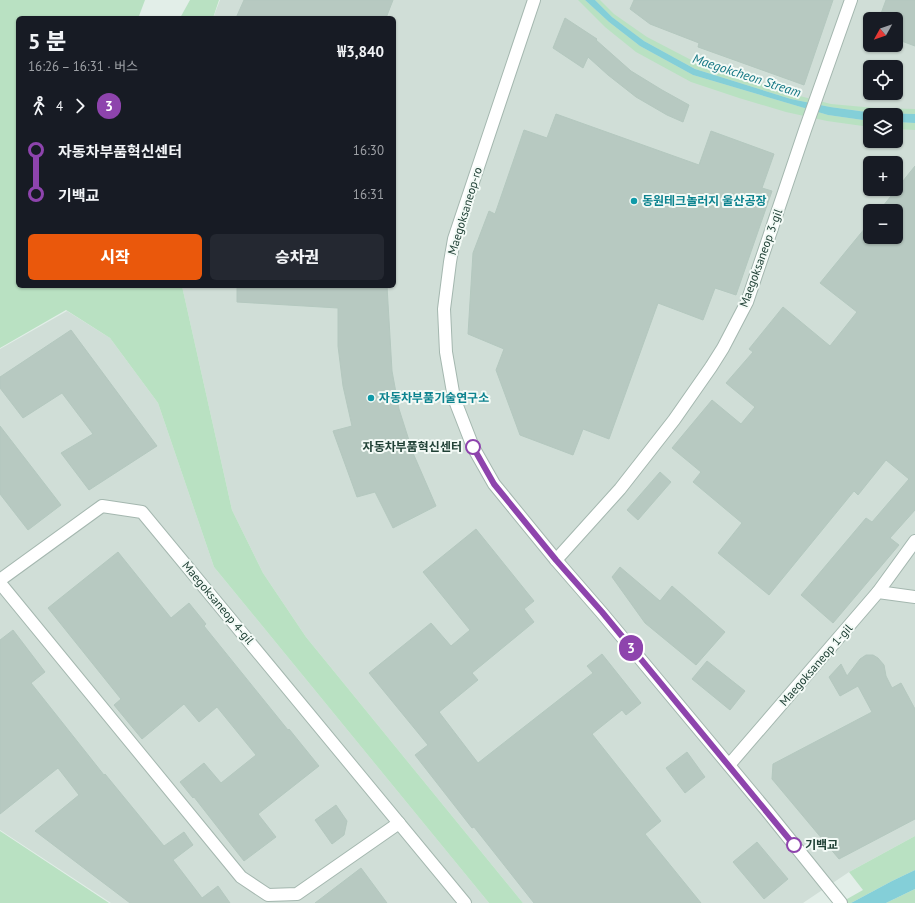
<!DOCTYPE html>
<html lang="ko">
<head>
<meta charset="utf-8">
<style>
  body { margin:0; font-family:"PT Sans","Noto Sans KR",sans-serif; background:#242831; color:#f1f3f6; height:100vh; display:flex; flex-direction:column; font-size:15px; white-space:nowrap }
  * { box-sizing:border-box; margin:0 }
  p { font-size:13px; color:#9ea1a6 }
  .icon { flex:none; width:22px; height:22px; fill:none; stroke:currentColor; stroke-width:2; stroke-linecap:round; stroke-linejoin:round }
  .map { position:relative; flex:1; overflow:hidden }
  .details { position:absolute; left:16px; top:16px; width:380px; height:272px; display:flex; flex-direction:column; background:#171b24; border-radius:6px; box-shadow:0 1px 3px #0004 }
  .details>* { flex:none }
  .badge { padding:0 8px; border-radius:13px; font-size:14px; line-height:26px }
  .needle { width:26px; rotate:230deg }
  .fabs { position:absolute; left:863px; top:12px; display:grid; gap:8px }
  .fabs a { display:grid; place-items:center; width:40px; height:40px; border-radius:6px; background:#171b24; box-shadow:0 1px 3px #0004; font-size:20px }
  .map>.badge { position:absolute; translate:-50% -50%; box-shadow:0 0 0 2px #fff }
  .legs { display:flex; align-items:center; gap:6px; height:44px; padding:0 12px; font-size:13px }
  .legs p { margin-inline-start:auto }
  .head { display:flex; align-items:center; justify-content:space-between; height:68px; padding:0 12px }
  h1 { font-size:22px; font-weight:800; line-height:30px }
  .cta { display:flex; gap:8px; margin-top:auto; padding:8px 12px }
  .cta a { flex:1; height:46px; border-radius:6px; background:#ea580c; color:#fff; font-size:16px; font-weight:800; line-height:46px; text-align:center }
  .cta a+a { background:#242831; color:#f1f3f6 }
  ul { padding:0 12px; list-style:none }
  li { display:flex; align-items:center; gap:14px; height:44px; font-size:15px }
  li i { display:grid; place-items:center; width:6px; height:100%; margin:0 5px; background:currentColor }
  li i::after { content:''; width:10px; height:10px; margin:-5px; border:3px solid; border-radius:50%; background:#171b24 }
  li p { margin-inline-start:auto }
  li:first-child i { background:linear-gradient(#0000 50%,currentColor 0) }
  li:last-child i { background:linear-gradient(currentColor 50%,#0000 0) }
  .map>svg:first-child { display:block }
</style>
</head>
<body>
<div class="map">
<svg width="915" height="903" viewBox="0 0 915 903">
  <rect width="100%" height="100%" fill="#e2eee8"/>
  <!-- built -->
  <g fill="#d0ded7" fill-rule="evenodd">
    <path d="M220 0H915V836L849 872 803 903H523L306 637 263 573 232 510 182 286H394V18H213ZM870 19H896V45H870ZM870 67H896V93H870ZM870 115H896V141H870ZM870 163H896V189H870ZM870 211H896V237H870Z"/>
    <polygon points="67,311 110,338 158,403 214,567 489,903 111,903 0,830 0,349"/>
  </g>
  <!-- green -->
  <g fill="#b9e1c2">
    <polygon points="0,0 145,0 139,16 133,18 18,18 18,286 182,286 232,510 263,573 306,637 523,903 489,903 214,567 158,403 110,338 66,310 0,348"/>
    <polygon points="190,0 219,0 213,18 180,18"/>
    <polygon points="578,0 585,0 609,22 640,46 693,75 828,115 870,121 870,127 827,121 786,112 739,98 691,82 636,52 605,27"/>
    <polygon points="595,0 600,0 614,14 647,37 697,63 792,94 831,104 875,108 915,109 915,114 875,113 830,107 791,99 695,69 644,41 612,17"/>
    <polygon points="896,122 915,123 915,130 896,129"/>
    <polygon points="0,831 109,903 0,903"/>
    <polygon points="915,836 915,870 892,881 851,903 840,903 863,890 849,872"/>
    <polygon points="915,889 915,903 886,903"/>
  </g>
  <!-- water -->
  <g fill="#84cfd8">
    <polygon points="585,0 595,0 612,17 644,41 695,69 791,99 830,107 874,113 915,114 915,123 896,122 896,115 870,115 870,121 828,115 693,75 640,46 609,22"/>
    <polygon points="915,870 915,889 886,903 851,903 892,881"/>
  </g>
  <!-- building -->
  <g fill="#b7c9c1" stroke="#b4c8bf">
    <polygon points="244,0 393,0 386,18 236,18"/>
    <polygon points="634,0 833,0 804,85 698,47 699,43 650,24 630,9"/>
    <polygon points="886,0 915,0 915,46 896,39 899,27 896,26 896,19 879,19"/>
    <polygon points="565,18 597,39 596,40 631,71 662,90 689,105 683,122 667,115 636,97 608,75 588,57 583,68 553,48"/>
    <polygon points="556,114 699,165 711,131 774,154 762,188 772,191 736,295 715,288 703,320 658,303 609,439 583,429 573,455 520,435 496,370 504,349 468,334 473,253 489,211 495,214 524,130 547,138"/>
    <polygon points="915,166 915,510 890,538 899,545 833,623 801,595 866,518 872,522 909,479 886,460 858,495 854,491 769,595 718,553 742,523 693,482 701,472 672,448 712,400 741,424 755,407 726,383 753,352 749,349 783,307 830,346 857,312 820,283 870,222 870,237 896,237 896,211 879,211"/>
    <polygon points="237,286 387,286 392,371 399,409 413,453 436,506 393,528 375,492 357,497 333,431 352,426 343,386 338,346 338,308 237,302"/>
    <polygon points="71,330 157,446 89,490 61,453 93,434 62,393 23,418 0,388 0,377"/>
    <polygon points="0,426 61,505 28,530 0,494"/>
    <polygon points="660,472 671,482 638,520 627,510"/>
    <polygon points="476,529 534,601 524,609 534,622 472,673 478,680 439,712 478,763 593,673 587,666 602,654 641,703 626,715 622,710 592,734 661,821 645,834 701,903 534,903 474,827 472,828 415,755 428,745 369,673 431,623 451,646 470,630 423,572"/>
    <polygon points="118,552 171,618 189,603 206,624 204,626 288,730 289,729 319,766 258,814 276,837 244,861 194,797 193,798 180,782 204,763 221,783 256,755 217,707 199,722 184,704 142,739 114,705 121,699 48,608"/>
    <polygon points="620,567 660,601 672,586 725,632 696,665 645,623 612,577"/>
    <polygon points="13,630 45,672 31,683 104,775 105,774 164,846 184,832 193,845 173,860 202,898 218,886 230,903 130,903 35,831 79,795 58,768 0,814 0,640"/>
    <polygon points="866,655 873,655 878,658 884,665 886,676 892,688 901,683 915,709 915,819 839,859 772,779 773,764 872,712 858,686 840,696 829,677 841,664 847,676 860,659"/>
    <polygon points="707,661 745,691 730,710 692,679"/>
    <polygon points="687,752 705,777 685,793 666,768"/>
    <polygon points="336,805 347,821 344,835 332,844 315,820"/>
    <polygon points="757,842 788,879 764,899 733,862"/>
    <polygon points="361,868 387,903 315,903"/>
  </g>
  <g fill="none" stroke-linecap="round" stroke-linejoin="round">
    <defs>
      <g id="minor">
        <polyline points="534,0 454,239 450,262 444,309 446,352 454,398 473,447 494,484 556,560 602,613 767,811 841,903"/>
        <polyline points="556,560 620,489 674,420 711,367 723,348 747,302 805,130 851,0"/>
        <polyline points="0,580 102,506 142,512 465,903"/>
        <polyline points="0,583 241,877 268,895 297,894 399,823"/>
        <polyline points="878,592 915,541"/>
        <polyline points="729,765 878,592 915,597"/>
      </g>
    </defs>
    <!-- minor casing -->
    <use href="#minor" stroke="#a4b7af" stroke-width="14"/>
    <!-- minor -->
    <use href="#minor" stroke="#fff" stroke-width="12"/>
  </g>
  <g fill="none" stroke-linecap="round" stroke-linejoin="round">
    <defs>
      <polyline id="line-1" points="473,447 494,484 556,560 602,612 794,845"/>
    </defs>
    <!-- line-1 casing -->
    <use href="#line-1" stroke="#fff" stroke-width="9"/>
    <!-- line-1 -->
    <use href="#line-1" stroke="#8e44ad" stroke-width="6"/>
  </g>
  <!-- markers -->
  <g fill="#0f9aa8" stroke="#f3faf6" stroke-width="1.5">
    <circle cx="634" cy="201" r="4"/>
    <circle cx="371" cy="398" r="4"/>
  </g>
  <g fill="#fff" stroke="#8e44ad" stroke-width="2">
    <circle cx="473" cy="447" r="7"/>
    <circle cx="794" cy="845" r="7"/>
  </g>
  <g text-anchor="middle" stroke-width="4" stroke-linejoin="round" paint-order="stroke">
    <!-- culture labels -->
    <g font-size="12" font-weight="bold" fill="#0d838f" stroke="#f3faf6" text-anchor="start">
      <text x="642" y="205">동원테크놀러지 울산공장</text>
      <text x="379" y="402">자동차부품기술연구소</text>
    </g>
    <!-- street labels -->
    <g font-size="12" fill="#204136" stroke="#f3faf6">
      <text transform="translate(465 211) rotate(-73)" y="4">Maegoksaneop-ro</text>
      <text transform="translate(761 258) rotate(-70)" y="4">Maegoksaneop 3-gil</text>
      <text transform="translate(218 603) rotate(50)" y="4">Maegoksaneop 4-gil</text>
      <text transform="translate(816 665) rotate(-49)" y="4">Maegoksaneop 1-gil</text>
    </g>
    <!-- stop labels -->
    <g font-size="12" font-weight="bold" fill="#204136" stroke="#f3faf6" text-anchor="end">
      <text x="462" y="451">자동차부품혁신센터</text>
      <text x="805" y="849" text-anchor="start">기백교</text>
    </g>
    <!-- water labels -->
    <g font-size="13" font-style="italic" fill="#137683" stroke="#f3faf6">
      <text transform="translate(747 75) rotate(18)" y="5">Maegokcheon Stream</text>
    </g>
  </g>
</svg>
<div class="fabs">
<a><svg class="needle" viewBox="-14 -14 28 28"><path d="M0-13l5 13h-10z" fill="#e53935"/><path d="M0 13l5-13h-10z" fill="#9ea1a6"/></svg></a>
<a><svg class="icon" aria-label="locate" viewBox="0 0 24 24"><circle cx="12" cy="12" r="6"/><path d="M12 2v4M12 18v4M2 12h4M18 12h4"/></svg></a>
<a><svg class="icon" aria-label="layers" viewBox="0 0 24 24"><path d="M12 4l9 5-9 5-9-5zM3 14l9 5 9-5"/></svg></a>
<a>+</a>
<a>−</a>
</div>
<b class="badge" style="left:631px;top:648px;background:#8e44ad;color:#fff">3</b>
<section class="details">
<div class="head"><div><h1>5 분</h1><p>16:26 – 16:31 · 버스</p></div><b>₩3,840</b></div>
<div class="legs"><svg class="icon" aria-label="walk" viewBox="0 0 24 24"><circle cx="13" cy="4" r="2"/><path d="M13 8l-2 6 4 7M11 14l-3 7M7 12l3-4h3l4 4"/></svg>4<svg class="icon" aria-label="forward" viewBox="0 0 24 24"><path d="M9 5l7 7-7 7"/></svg><b class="badge" style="background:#8e44ad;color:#fff">3</b></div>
<ul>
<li><i style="color:#8e44ad"></i><b>자동차부품혁신센터</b><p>16:30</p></li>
<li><i style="color:#8e44ad"></i><b>기백교</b><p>16:31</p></li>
</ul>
<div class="cta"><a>시작</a><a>승차권</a></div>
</section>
</div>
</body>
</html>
